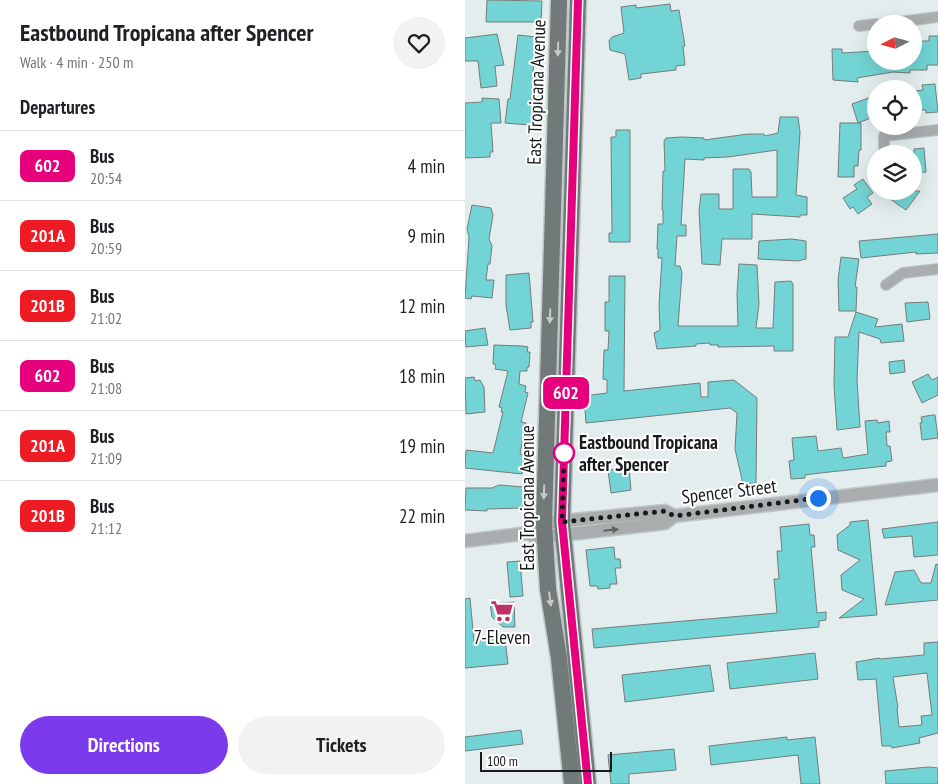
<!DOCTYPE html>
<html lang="en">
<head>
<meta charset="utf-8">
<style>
  body { margin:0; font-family:"PT Sans Narrow",sans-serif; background:#f2f2f2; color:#202124; height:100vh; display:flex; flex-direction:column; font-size:19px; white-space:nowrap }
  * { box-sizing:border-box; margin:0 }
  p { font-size:16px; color:#757577 }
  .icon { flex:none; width:28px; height:28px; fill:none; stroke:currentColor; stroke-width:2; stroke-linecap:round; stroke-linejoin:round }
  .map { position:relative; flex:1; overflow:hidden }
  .side { display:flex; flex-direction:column; background:#fff; width:465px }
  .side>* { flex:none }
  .badge { padding:0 10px; border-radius:8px; font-size:18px; line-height:32px }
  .needle { width:32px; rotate:264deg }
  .fabs { position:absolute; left:402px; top:15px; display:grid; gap:10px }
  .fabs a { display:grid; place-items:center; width:55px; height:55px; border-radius:50%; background:#fff; box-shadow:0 5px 20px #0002; font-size:25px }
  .scale { position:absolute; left:15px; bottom:12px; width:132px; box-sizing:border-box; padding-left:5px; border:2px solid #181b1b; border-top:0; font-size:14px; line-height:18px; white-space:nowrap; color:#181b1b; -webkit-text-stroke:4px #fff; paint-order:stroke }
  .you { position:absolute; width:25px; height:25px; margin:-12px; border:4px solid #fff; border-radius:50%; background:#1a73e8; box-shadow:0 0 0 8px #1a73e833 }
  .map>.badge { position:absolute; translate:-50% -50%; box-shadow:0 0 0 2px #fff }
  h2 { padding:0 20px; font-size:19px; line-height:45px }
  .round { display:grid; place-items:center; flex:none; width:52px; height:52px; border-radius:26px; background:#f2f2f2 }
  .overview { display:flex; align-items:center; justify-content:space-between; height:85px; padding:0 20px }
  h1 { font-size:24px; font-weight:800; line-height:38px }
  .action { display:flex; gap:10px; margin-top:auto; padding:10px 20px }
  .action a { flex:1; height:58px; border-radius:30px; background:#7c3aed; color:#fff; font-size:20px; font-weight:800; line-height:58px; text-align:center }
  .action a+a { background:#f2f2f2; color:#202124 }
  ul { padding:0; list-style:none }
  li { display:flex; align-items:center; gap:15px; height:70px; padding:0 20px; border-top:1px solid #e0e0e0 }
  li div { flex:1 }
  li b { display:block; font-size:19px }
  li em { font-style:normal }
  li .badge { min-width:55px; font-weight:700; text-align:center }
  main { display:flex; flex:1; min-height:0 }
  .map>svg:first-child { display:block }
</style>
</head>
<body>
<main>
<section class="side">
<div class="overview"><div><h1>Eastbound Tropicana after Spencer</h1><p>Walk · 4 min · 250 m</p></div><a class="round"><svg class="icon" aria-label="heart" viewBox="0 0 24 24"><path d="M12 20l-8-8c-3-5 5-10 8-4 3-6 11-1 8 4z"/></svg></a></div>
<h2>Departures</h2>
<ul>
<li><span class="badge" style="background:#e6007e;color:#fff">602</span><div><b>Bus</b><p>20:54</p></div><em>4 min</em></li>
<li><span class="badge" style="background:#ed1b24;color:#fff">201A</span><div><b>Bus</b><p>20:59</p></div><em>9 min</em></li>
<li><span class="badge" style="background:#ed1b24;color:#fff">201B</span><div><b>Bus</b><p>21:02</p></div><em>12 min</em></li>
<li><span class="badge" style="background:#e6007e;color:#fff">602</span><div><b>Bus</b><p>21:08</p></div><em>18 min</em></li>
<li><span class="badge" style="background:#ed1b24;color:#fff">201A</span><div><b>Bus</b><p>21:09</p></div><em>19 min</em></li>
<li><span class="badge" style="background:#ed1b24;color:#fff">201B</span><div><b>Bus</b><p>21:12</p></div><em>22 min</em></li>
</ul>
<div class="action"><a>Directions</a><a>Tickets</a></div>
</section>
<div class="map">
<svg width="473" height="784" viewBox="0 0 473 784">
  <rect width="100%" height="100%" fill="#e3eded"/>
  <!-- building -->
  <g fill="#72d4d4" stroke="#747d7d" fill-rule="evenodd">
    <polygon points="22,0 77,1 76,22 21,22"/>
    <polygon points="205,4 206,11 214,10 220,46 218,46 220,65 211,66 211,70 176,74 176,78 164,80 160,54 145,50 144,41 147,37 159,33 156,7 171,5 171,8"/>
    <polygon points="32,34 39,65 30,66 32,86 16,88 13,61 0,61 0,38"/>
    <polygon points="53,35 71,37 68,72 71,72 71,81 67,102 73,103 70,124 64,125 40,123 43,99 45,99"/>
    <polygon points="464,36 473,36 473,65 462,65 462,70 445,70 445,73 428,72 392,78 393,82 368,80 367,49 377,49 377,53 410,51 410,61 449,61 449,41 464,41"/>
    <polygon points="470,84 473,112 461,113 461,110 452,110 450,91 458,90 457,85"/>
    <polygon points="409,96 411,116 393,123 387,104"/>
    <polygon points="17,98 34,99 36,123 26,123 28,152 25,152 25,157 0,158 0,103 17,102"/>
    <polygon points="315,117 333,117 335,132 331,195 342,197 342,215 335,215 335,217 287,214 287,239 257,239 255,265 237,264 234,211 236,194 254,194 254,209 268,209 268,169 284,169 286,172 287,197 312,197 312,150 263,157 239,158 239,160 220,159 216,225 221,225 221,236 212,236 210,266 215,266 217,273 213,326 273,326 272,294 274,264 292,265 294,304 291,328 308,328 310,282 326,281 328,284 328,351 309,351 309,346 253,347 253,345 245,345 245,343 231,344 231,346 192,349 189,333 195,330 194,305 197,258 193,258 193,249 192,249 193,224 198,224 198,210 197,210 198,171 200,171 199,141 201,138 217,137 239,138 239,140 283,134 299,134 300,136 313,133"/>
    <polygon points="375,123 396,123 396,150 394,150 393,166 389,166 389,177 373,177"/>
    <polygon points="151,130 165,130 165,242 144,242 144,233 147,233 146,137 151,137"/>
    <polygon points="459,148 461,172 449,173 449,149"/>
    <polygon points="398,179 408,193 402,197 407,204 393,214 388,207 385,209 378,198 392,189 389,185"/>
    <polygon points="431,191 455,191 441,210 425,199"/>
    <polygon points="7,205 26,208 28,215 24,239 27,246 25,264 23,264 21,280 29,280 27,298 7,296 6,299 0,298 4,237 2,229"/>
    <polygon points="473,234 473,253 451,254 451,252 396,258 394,241"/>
    <polygon points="327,239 341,241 341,259 333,261 293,259 294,241"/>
    <polygon points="376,257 394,259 390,287 392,287 391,311 374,311 373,280"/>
    <polygon points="64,273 68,322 66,322 66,328 45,330 41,305 41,275"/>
    <polygon points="144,276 160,276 159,391 235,383 236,397 243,397 243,382 269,380 292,398 291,483 278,484 270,449 272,413 265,408 121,423 119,396 142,393 142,380 138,379 139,350 143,350 144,331 140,331 140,302 144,302"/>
    <polygon points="463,302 465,319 442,322 440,303"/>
    <polygon points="391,312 413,319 410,327 437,324 439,341 416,343 415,339 394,332 392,380 395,427 372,430 369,385 370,337 383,337"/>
    <polygon points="20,328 23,345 1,347 0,331"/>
    <polygon points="29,345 57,346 63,347 62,352 65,352 64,367 62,367 62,371 55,371 54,384 61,386 60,392 63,393 56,422 61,423 55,454 60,455 57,474 0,468 1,450 28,453 38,412 36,412 37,408 34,407 43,371 30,369 31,365 28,364"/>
    <polygon points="439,360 440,372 425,374 424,362"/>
    <polygon points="463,374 467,380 473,377 473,395 457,403 447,382"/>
    <polygon points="9,377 10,381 15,380 19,387 20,412 1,414 0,378"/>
    <polygon points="467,415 470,415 473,438 457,440 455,423 457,423 456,417"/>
    <polygon points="412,420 413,423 424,421 425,432 421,432 422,446 425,446 427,461 421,462 421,466 355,473 340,475 340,478 326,479 324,461 329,460 327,438 351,436 353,451 376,448 378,458 403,454 400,421"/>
    <polygon points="164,468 166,490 146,493 143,470"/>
    <polygon points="34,485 59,487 58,508 22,509 22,511 0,510 1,488 27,488"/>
    <polygon points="403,520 412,615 374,618 399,599 377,590 376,575 395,560 373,550 372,535 385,525 385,522"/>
    <polygon points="473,522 473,555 449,557 447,536 419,538 417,529"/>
    <polygon points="344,524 345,535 349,535 350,547 346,547 352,613 361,612 361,620 354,621 354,627 129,648 127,629 312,613 309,579 314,579 312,551 317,551 315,527"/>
    <polygon points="149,547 150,559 155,559 156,568 150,568 152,584 145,584 145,588 133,589 132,586 125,586 121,550"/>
    <polygon points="55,561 58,596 45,597 42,562"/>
    <polygon points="471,564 473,565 473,600 420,605 430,572 449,570 456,583 466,583"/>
    <polygon points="5,598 9,641 40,638 43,664 0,668 0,599"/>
    <polygon points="49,602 50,627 38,627 27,617 25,604"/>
    <path d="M473 642V733L454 738 455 743 427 748 426 746H417L411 679 393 680 391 662 414 658 415 659 459 655V643ZM462 673 467 715 456 716 457 725 434 727 432 708H433L428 677Z"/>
    <polygon points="350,653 353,679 265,689 262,663"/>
    <polygon points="245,665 249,691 160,702 157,675"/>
    <polygon points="56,730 58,744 0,751 0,737"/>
    <polygon points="322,737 322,740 350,737 355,784 336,784 333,755 246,765 244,746"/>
    <polygon points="209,749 211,770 164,774 164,784 146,784 143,755"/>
    <polygon points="464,767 473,768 473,784 421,784 420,771"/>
  </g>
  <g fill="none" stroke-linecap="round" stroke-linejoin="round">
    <defs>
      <g id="minor">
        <polyline points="417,24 473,17"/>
        <polyline points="394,26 411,24"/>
        <polyline points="419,154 419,136 473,130"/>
        <polyline points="421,285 438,273 473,269"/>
      </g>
      <g id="tertiary">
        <polyline points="64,533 68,525 79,523 200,511 209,516"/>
        <polyline points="0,541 64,533 71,538 200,523 209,516 473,485"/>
      </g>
      <g id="primary">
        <polyline points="94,0 79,523 83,589 94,658 107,784"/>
        <polyline points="113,0 97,522 123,784"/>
      </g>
    </defs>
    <!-- minor casing -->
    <use href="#minor" stroke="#bec7c7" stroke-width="12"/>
    <!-- tertiary casing -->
    <use href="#tertiary" stroke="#bec7c7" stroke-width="15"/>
    <!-- primary casing -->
    <use href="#primary" stroke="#bec7c7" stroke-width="19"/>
    <!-- minor -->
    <use href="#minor" stroke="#a9adad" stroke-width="10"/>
    <!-- tertiary -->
    <use href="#tertiary" stroke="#a9adad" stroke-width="12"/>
    <!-- primary -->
    <use href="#primary" stroke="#727a79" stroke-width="16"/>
  </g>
  <!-- one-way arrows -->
  <defs><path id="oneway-solid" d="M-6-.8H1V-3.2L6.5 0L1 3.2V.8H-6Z" transform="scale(1.25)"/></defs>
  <g fill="#c7cac9">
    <use href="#oneway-solid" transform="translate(93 49) rotate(92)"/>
    <use href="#oneway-solid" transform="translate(85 316) rotate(92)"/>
    <use href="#oneway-solid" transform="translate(79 492) rotate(92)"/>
    <use href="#oneway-solid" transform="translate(85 599) rotate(83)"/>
  </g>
  <use fill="#606464" href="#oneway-solid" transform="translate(146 530) rotate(-6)"/>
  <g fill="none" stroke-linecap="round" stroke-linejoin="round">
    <defs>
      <polyline id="line" points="113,0 97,522 123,784"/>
    </defs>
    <!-- line casing -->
    <use href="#line" stroke="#fff" stroke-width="11"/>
    <!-- line -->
    <use href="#line" stroke="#e6007e" stroke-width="8"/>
    <!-- walk -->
    <polyline stroke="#181b1b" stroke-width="5" stroke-dasharray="0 9" points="99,453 97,522 200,511 209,516 353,498"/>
  </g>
  <!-- icons -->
  <defs>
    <symbol id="supermarket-bare" viewBox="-9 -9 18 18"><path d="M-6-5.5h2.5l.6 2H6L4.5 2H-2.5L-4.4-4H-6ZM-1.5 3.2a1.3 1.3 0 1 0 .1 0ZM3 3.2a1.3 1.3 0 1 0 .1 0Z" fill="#bd3165" stroke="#fff" stroke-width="2.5" paint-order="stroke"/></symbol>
  </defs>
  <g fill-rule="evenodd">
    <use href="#supermarket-bare" x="21" y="595" width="32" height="32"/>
  </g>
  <!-- markers -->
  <circle fill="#fff" stroke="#e6007e" stroke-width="2.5" cx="99" cy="453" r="10"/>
  <g text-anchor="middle" stroke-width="4" stroke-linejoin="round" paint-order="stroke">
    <!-- street labels -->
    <g font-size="19" fill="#181b1b" stroke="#fff">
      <text transform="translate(71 92) rotate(-88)" y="7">East Tropicana Avenue</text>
      <text transform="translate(264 491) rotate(-7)" y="7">Spencer Street</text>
      <text transform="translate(62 498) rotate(-90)" y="7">East Tropicana Avenue</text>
    </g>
    <!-- stop labels -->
    <g font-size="19" font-weight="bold" fill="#181b1b" stroke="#fff" text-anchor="start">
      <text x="114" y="449">Eastbound Tropicana<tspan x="114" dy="22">after Spencer</tspan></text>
    </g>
    <!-- poi labels -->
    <g font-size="19" fill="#181b1b" stroke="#fff">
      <text x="37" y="644">7-Eleven</text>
    </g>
  </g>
</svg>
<div class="fabs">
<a><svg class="needle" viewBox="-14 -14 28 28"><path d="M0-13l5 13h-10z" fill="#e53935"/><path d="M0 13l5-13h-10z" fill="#757577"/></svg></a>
<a><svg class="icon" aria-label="locate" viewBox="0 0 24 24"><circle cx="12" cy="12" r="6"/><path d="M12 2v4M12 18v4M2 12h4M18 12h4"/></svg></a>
<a><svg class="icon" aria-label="layers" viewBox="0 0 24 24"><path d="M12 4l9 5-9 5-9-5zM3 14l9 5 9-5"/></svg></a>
</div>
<div class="scale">100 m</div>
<div class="you" style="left:353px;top:498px"></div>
<b class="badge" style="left:101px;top:393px;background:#e6007e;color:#fff">602</b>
</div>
</main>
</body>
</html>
